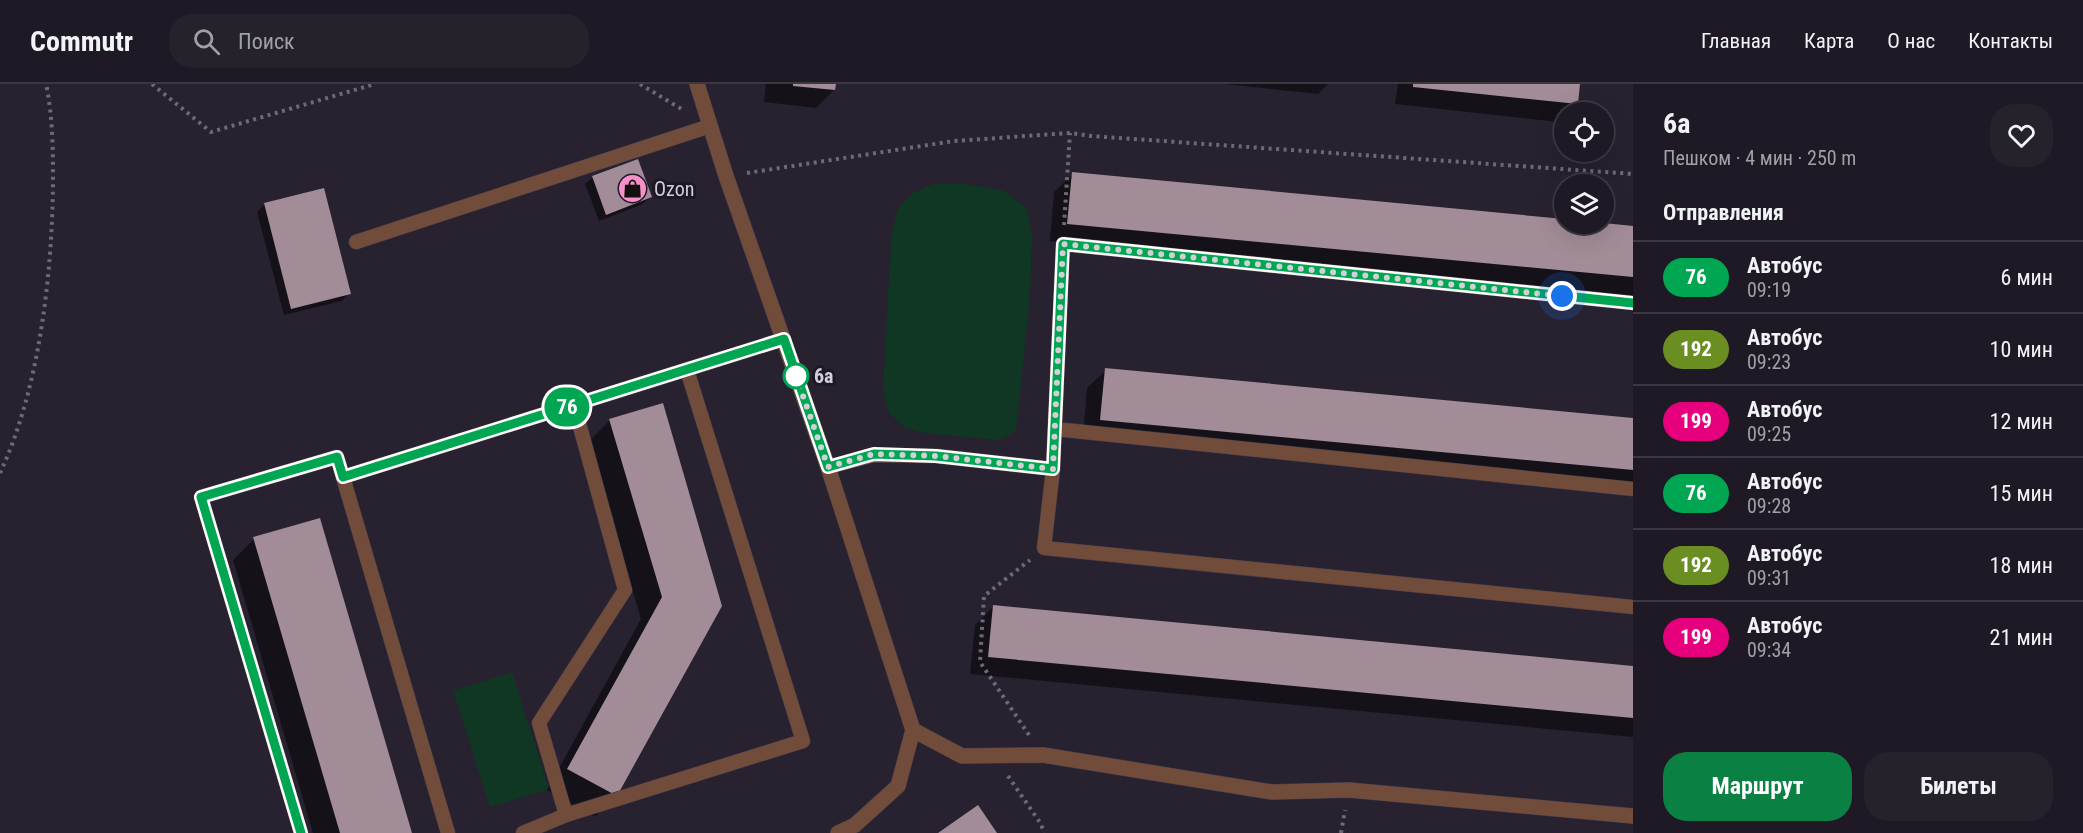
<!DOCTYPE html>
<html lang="ru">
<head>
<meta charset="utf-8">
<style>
  body { margin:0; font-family:"Roboto Condensed",sans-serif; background:#26222c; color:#f1f3f6; height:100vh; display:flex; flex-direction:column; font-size:22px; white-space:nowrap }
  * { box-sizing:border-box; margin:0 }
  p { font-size:20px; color:#a1a0a6 }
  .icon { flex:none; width:33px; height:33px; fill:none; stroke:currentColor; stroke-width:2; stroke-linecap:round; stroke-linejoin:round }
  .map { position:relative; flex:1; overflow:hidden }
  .drawer { display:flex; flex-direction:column; background:#1e1924; width:450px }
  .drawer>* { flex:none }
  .badge { padding:0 12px; border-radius:20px; font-size:21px; line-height:39px }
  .tools { position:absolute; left:1554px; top:18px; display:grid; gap:12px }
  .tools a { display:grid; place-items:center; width:60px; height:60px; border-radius:50%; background:#1e1924; box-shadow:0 6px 24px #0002,0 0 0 2px #3c3841; font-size:30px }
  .you { position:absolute; width:30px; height:30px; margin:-15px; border:4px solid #fff; border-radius:50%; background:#1a73e8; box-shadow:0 0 0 9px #1a73e833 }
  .map>.badge { position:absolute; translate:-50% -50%; box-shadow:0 0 0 3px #fff }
  h2 { padding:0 30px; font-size:22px; line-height:54px }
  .round { display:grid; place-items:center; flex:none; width:63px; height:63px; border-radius:24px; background:#26222c }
  .overview { display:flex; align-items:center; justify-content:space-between; height:102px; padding:0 30px }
  h1 { font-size:28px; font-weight:700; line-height:45px }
  .action { display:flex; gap:12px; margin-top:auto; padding:12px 30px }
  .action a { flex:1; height:69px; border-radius:24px; background:#0b8043; color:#fff; font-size:24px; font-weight:700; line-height:69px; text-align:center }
  .action a+a { background:#26222c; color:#f1f3f6 }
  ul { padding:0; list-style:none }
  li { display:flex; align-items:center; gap:18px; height:72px; padding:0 30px; border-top:2px solid #3c3841 }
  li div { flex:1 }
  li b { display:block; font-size:22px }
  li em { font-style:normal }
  li .badge { min-width:66px; font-weight:700; text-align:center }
  header { display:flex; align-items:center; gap:36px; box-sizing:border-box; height:84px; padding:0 30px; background:#1e1924; border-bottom:2px solid #3c3841 }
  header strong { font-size:28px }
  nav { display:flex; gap:33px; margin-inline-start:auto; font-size:21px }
  .search { width:420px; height:54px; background:#26222c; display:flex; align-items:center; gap:15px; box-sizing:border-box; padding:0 21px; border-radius:24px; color:#a1a0a6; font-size:22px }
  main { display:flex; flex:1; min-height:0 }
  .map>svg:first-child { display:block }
</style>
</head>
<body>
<header>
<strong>Commutr</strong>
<div class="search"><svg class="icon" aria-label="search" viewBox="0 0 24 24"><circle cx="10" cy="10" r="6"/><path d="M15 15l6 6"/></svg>Поиск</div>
<nav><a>Главная</a><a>Карта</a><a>О нас</a><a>Контакты</a></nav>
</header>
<main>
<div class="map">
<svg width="1633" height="749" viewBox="0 0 1633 749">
  <rect width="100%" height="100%" fill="#282130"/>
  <!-- green -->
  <g fill="#103724">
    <polygon points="933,100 967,100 1005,107 1027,125 1032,152 1030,213 1016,347 999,356 923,349 904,343 889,329 883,307 891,155 897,126 911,110"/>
    <polygon points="512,588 549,705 490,723 453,607"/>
  </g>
  <!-- shadow -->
  <g fill="#0007">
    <polygon points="766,0 834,0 834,6 816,24 764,18"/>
    <polygon points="1224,0 1328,0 1318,10"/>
    <polygon points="1398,0 1579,0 1577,19 1568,28 1564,28 1564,32 1559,38 1395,20"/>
    <polygon points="1073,90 1564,136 1564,140 1596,140 1633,143 1633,213 1050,157 1054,108"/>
    <polygon points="593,93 650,113 643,120 599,137 585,100"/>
    <polygon points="265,120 349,209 342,217 284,231 257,128"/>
    <polygon points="1106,286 1633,336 1633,405 1083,353 1087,304"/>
    <polygon points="610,336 720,522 616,711 595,733 547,706 641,535 589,357"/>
    <polygon points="319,435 411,749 313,749 233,476 254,455"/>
    <polygon points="993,523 1633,584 1633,653 970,590 975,541"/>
  </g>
  <!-- building -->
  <g fill="#a28c97">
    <polygon points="793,0 836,0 835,6 793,2"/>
    <polygon points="1413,0 1580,0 1578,20 1413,3"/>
    <polygon points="638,75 652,113 606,131 592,92"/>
    <polygon points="1072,88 1564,135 1564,140 1604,139 1633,142 1633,193 1067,140"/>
    <polygon points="324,104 351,210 291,225 264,119"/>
    <polygon points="1105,284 1633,334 1633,386 1100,336"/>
    <polygon points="663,319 722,522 617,712 567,685 662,513 609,335"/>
    <polygon points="320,434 412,749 340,749 253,453"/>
    <polygon points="993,521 1633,582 1633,634 988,573"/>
    <polygon points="978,721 997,749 938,749"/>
  </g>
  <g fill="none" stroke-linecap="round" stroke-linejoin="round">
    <defs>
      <g id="lane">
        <polyline points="356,158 710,42"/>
        <polyline points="1633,219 1063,160 1053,385 1044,464 1633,523"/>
        <polyline points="1055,345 1633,405"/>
        <polyline points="828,383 874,371 936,372 1053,385"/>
        <polyline points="343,393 784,255"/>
        <polyline points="566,731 803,657 687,286"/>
        <polyline points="301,749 201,413 337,373 448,749"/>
        <polyline points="523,749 566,731 539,639 625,506 574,321"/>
      </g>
      <g id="street">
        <polyline points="697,0 726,92 828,383 913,646 962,672 1043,671 1272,708 1349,706 1633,732"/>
        <polyline points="838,749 855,741 898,702 913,646"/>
      </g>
    </defs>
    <!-- lane casing -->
    <use href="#lane" stroke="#433d4b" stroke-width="15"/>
    <!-- street casing -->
    <use href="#street" stroke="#433d4b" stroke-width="16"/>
    <!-- path -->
    <g stroke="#6f6976" stroke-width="4" stroke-dasharray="3 4.5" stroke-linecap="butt">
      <polyline points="152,0 211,48 375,0"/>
      <polyline points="640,0 683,26"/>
      <polyline points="747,89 954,57 1070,49 1091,52 1633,90"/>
      <polyline points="1064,141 1070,49"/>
      <path d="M0 389C39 306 52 192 53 101 53 67 53 33 46 0"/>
      <polyline points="1029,651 980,578 984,512 1030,476"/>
      <polyline points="1008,692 1041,740 1044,749"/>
      <polyline points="1341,749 1345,726"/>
    </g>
    <!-- lane -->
    <use href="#lane" stroke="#714c3b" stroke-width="14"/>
    <!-- street -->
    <use href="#street" stroke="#714c3b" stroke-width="15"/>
  </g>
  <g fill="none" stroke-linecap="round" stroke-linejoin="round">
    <defs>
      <polyline id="line" points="301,749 201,413 337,373 343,393 784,255 828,383 874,370 936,372 1053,385 1063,160 1633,219"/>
    </defs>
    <!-- line casing -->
    <use href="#line" stroke="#fff" stroke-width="14"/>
    <!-- line -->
    <use href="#line" stroke="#00a651" stroke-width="9"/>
    <!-- walk -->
    <polyline stroke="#d3cfd9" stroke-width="6" stroke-dasharray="0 10.8" points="796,292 828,383 874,370 936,372 1053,385 1063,160 1562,212"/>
  </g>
  <!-- icons -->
  <defs>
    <symbol id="shop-disc" viewBox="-11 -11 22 22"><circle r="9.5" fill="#f98fc9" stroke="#1e1726"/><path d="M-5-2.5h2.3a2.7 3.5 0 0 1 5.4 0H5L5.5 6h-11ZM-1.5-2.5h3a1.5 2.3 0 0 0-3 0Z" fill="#111"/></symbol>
  </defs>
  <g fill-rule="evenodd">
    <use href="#shop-disc" x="616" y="88" width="33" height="33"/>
  </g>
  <!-- markers -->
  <circle fill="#fff" stroke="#00a651" stroke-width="3" cx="796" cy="292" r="12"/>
  <g text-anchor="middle" stroke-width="6" stroke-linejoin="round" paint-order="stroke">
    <!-- poi labels -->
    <g font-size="20" fill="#d3cfd9" stroke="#1e1726" text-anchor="start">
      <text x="654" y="112">Ozon</text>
    </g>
    <!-- stop labels -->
    <g font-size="20" font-weight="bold" fill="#d3cfd9" stroke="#1e1726" text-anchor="start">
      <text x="814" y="299">6а</text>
    </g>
  </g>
</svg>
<div class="tools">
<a><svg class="icon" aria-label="locate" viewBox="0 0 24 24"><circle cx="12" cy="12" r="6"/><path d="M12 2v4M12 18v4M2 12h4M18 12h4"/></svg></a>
<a><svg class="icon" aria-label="layers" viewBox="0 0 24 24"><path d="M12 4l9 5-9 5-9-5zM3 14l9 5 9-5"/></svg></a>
</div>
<div class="you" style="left:1562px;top:212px"></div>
<b class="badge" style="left:567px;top:323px;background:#00a651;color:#fff">76</b>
</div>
<section class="drawer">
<div class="overview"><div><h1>6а</h1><p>Пешком · 4 мин · 250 m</p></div><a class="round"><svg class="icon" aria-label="heart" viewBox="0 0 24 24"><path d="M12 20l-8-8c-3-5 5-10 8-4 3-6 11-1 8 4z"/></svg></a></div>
<h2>Отправления</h2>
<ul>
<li><span class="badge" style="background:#00a651;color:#fff">76</span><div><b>Автобус</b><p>09:19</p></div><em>6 мин</em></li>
<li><span class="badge" style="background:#6b8e23;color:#fff">192</span><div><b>Автобус</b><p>09:23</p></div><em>10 мин</em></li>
<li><span class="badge" style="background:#e6007e;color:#fff">199</span><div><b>Автобус</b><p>09:25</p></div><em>12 мин</em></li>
<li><span class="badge" style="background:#00a651;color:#fff">76</span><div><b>Автобус</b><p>09:28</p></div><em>15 мин</em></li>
<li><span class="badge" style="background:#6b8e23;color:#fff">192</span><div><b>Автобус</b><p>09:31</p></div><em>18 мин</em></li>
<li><span class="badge" style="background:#e6007e;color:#fff">199</span><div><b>Автобус</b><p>09:34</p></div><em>21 мин</em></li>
</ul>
<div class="action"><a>Маршрут</a><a>Билеты</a></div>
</section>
</main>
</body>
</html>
